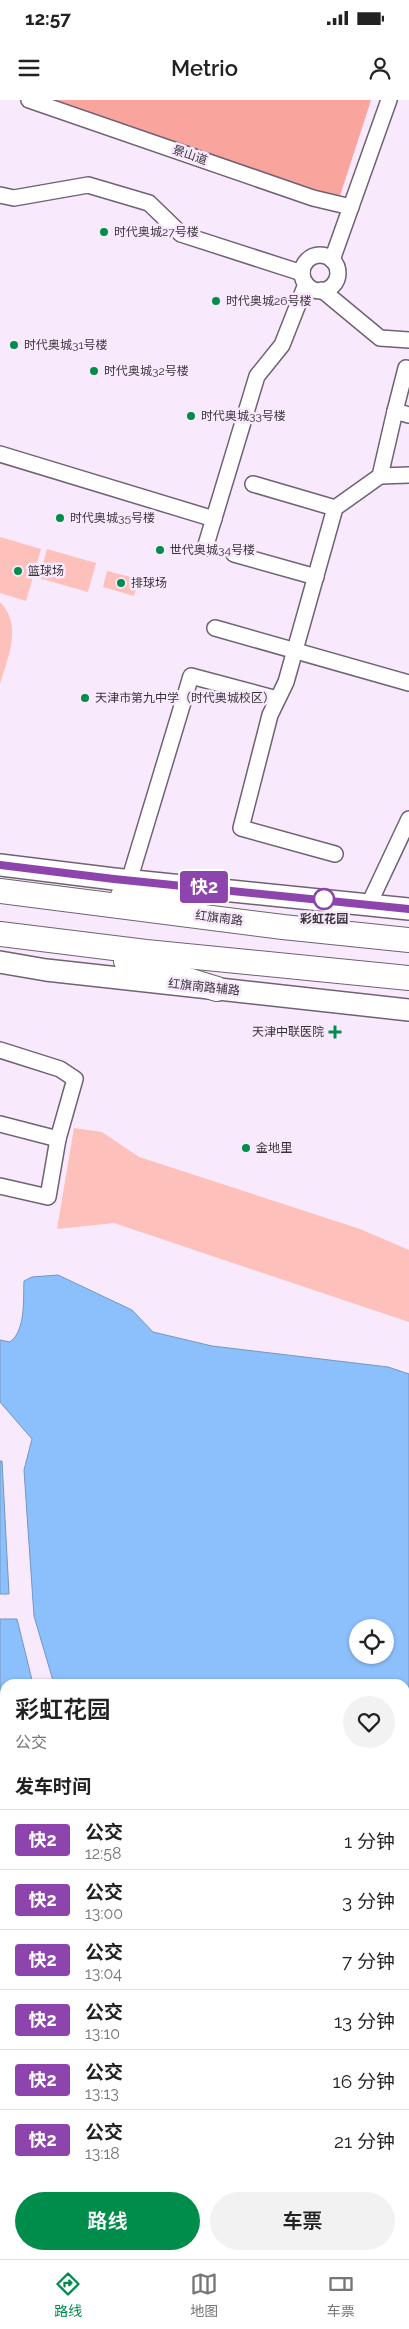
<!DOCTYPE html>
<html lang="zh">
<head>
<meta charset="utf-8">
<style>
  body { margin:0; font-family:Raleway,"Noto Sans SC",sans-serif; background:#f2f2f2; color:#222; height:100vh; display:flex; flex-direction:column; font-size:19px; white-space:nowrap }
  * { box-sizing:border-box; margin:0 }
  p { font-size:16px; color:#767676 }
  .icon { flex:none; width:28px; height:28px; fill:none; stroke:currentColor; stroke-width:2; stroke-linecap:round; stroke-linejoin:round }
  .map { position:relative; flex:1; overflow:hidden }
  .panel { position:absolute; left:0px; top:1579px; width:410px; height:581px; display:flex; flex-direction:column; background:#fff; border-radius:15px 15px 0 0; box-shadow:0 1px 4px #0004 }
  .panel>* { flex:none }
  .badge { padding:0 10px; border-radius:4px; font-size:18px; line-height:32px }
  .tools { position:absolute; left:349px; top:1519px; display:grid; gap:10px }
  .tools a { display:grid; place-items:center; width:45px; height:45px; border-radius:50%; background:#fff; box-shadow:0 1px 4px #0004; font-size:25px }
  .map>.badge { position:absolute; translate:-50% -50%; box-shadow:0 0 0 2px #fff }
  h2 { padding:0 15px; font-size:19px; line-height:45px }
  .round { display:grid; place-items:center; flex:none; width:52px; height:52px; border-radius:26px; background:#f2f2f2 }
  .overview { display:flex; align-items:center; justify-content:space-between; height:85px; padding:0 15px }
  h1 { font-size:24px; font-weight:600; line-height:38px }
  .button { display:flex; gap:10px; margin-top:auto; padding:10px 15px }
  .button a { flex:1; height:58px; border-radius:30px; background:#008d4c; color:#fff; font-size:20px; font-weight:600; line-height:58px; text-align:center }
  .button a+a { background:#f2f2f2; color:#222 }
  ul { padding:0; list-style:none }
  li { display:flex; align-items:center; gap:15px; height:60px; padding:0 15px; border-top:1px solid #e0e0e0 }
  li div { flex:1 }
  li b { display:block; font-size:19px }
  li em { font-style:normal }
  li .badge { min-width:55px; font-weight:700; text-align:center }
  .status { display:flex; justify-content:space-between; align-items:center; height:35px; padding:0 25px; background:#fff; direction:ltr }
  .status svg { height:14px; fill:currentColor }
  header { display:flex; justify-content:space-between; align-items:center; height:65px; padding:0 15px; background:#fff; font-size:22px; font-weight:600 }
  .tab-bar { display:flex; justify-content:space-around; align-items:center; height:70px; border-top:1px solid #e0e0e0; background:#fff; font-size:14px; color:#767676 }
  .tab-bar a { display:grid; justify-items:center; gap:2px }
  .tab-bar .selected { color:#008d4c }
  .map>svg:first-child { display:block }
</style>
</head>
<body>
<div class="status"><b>12:57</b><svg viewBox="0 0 49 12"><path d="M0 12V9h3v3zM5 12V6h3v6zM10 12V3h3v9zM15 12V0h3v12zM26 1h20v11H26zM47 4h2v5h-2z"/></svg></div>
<header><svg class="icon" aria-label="menu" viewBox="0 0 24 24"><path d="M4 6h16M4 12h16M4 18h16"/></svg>Metrio<svg class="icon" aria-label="person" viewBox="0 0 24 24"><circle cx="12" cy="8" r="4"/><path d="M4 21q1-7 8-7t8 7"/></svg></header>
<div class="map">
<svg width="409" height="2159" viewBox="0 0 409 2159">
  <rect width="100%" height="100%" fill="#f8e9fc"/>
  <!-- green -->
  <g fill="#fec0ba">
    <polygon points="0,437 41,449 26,501 0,493"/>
    <polygon points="47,449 96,463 88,492 39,478"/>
    <polygon points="107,471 139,479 134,496 103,487"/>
    <path d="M0 502C23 526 8 556 0 584Z"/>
    <polygon points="74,1028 102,1032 139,1057 360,1129 409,1150 409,1222 114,1123 57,1129"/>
  </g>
  <!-- forest -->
  <polygon fill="#f9a49d" points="36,0 371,0 338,102"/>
  <!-- water -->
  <g fill="#8cc0fc" stroke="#7396c2" fill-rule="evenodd">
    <path d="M58 1175 132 1210 153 1232 212 1246 388 1267 409 1274V1659L405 1661V1584H54L34 1516 24 1370 32 1339 0 1302V1240L10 1242C26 1230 23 1200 24 1181L32 1177ZM358 1528H385V1555H358Z"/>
    <polygon points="0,1361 2,1361 9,1494 0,1494"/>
    <polygon points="0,1519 17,1519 33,1584 5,1584 5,1707 0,1716"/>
  </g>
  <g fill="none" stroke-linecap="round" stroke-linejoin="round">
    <defs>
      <g id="minor">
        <polyline points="29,0 313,98 351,107"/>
        <polyline points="0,95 14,98 88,85 149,103 181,134 302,173"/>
        <circle cx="320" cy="173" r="18"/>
        <polyline points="332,160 389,0"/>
        <polyline points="322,190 380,238 409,240"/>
        <polyline points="395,311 406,268"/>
        <polyline points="0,354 214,419"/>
        <polyline points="380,376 409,375"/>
        <polyline points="253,384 335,408"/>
        <polyline points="205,448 257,276 282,245 306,184"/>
        <polyline points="234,454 316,477"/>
        <polyline points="215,528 409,583"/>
        <polyline points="335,754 241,728 270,615 286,582 335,408 380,376 395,311 409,315"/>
        <polyline points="129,781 191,576 277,599"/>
        <polyline points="369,804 409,719"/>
        <polyline points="0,950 60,969 75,979 58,1039 0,1024"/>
        <polyline points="0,1086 48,1097 58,1039"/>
        <polyline points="0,1783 5,1783"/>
        <polyline points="405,1925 409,1926"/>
      </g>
      <g id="secondary">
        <polyline points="0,765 114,779 409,809"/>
        <polyline points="0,862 46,870 409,910"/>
      </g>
      <g id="trunk">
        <polyline points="0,791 283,827 409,840"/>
        <polyline points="123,796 213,788"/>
        <polyline points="0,834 146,852 409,878"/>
        <polyline points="126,861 217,889"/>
      </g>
    </defs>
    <!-- minor casing -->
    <use href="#minor" stroke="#6f6272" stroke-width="18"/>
    <!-- secondary casing -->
    <use href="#secondary" stroke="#6f6272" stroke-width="24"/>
    <!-- trunk casing -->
    <use href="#trunk" stroke="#6f6272" stroke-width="26"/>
    <!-- minor -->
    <use href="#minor" stroke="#fff" stroke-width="15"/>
    <!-- secondary -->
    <use href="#secondary" stroke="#fff" stroke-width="21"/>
    <!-- trunk -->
    <use href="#trunk" stroke="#fff" stroke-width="24"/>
  </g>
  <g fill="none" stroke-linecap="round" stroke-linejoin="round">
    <defs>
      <polyline id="line" points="0,765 114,779 409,809"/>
    </defs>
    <!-- line casing -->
    <use href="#line" stroke="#fff" stroke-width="11"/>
    <!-- line -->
    <use href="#line" stroke="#8e44ad" stroke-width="8"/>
  </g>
  <!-- markers -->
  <g fill="#008d4c" stroke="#f8e9fc" stroke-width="2">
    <circle cx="104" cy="132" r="5"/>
    <circle cx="216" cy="201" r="5"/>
    <circle cx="14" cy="245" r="5"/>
    <circle cx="94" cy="271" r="5"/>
    <circle cx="191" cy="316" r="5"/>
    <circle cx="60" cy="418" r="5"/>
    <circle cx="160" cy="450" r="5"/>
    <circle cx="18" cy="471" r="5"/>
    <circle cx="121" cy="483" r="5"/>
    <circle cx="85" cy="598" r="5"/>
    <path d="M332.5 924.5h5v5h5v5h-5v5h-5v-5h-5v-5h5z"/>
    <circle cx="246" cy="1048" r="5"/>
  </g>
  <circle fill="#fff" stroke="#8e44ad" stroke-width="2.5" cx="324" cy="799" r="10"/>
  <g text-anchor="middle" stroke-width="5" stroke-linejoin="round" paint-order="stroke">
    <!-- street labels -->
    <g font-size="12" fill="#39343b" stroke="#f8e9fc">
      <text transform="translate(190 55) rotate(19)" y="4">景山道</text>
      <text transform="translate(219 818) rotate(7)" y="4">红旗南路</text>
      <text transform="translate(204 887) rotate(6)" y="4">红旗南路辅路</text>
    </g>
    <!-- poi labels -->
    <g font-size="12" fill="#39343b" stroke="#f8e9fc" text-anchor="start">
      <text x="114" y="136">时代奥城27号楼</text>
      <text x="226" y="205">时代奥城26号楼</text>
      <text x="24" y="249">时代奥城31号楼</text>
      <text x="104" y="275">时代奥城32号楼</text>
      <text x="201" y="320">时代奥城33号楼</text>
      <text x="70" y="422">时代奥城35号楼</text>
      <text x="170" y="454">世代奥城34号楼</text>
      <text x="28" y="475">篮球场</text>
      <text x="131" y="487">排球场</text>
      <text x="95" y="602">天津市第九中学（时代奥城校区）</text>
      <text x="324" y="936" text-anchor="end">天津中联医院</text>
      <text x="256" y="1052">金地里</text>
    </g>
    <!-- stop labels -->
    <g font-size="12" font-weight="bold" fill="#39343b" stroke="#f8e9fc">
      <text x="324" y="823">彩虹花园</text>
    </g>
  </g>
</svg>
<div class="tools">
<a><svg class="icon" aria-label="locate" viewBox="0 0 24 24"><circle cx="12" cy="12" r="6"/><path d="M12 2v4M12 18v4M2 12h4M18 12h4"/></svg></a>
</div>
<b class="badge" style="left:204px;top:787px;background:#8e44ad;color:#fff">快2</b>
<section class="panel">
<div class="overview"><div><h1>彩虹花园</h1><p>公交</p></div><a class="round"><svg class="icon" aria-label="heart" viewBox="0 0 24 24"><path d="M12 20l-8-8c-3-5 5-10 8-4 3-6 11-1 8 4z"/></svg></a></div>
<h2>发车时间</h2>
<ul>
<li><span class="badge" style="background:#8e44ad;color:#fff">快2</span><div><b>公交</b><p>12:58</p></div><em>1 分钟</em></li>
<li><span class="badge" style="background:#8e44ad;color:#fff">快2</span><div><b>公交</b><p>13:00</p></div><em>3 分钟</em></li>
<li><span class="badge" style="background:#8e44ad;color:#fff">快2</span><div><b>公交</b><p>13:04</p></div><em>7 分钟</em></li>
<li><span class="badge" style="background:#8e44ad;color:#fff">快2</span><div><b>公交</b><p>13:10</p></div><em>13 分钟</em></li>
<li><span class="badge" style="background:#8e44ad;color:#fff">快2</span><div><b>公交</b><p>13:13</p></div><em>16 分钟</em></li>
<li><span class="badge" style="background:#8e44ad;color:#fff">快2</span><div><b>公交</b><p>13:18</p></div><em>21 分钟</em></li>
</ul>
<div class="button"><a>路线</a><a>车票</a></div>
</section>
</div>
<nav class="tab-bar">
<a class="selected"><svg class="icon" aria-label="directions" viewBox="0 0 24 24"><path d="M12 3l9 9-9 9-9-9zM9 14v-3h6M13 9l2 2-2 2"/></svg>路线</a>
<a><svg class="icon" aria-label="map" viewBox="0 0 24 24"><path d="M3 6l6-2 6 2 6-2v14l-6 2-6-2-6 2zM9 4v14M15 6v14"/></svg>地图</a>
<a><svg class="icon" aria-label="tickets" viewBox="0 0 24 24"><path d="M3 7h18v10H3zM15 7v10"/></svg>车票</a>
</nav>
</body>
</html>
